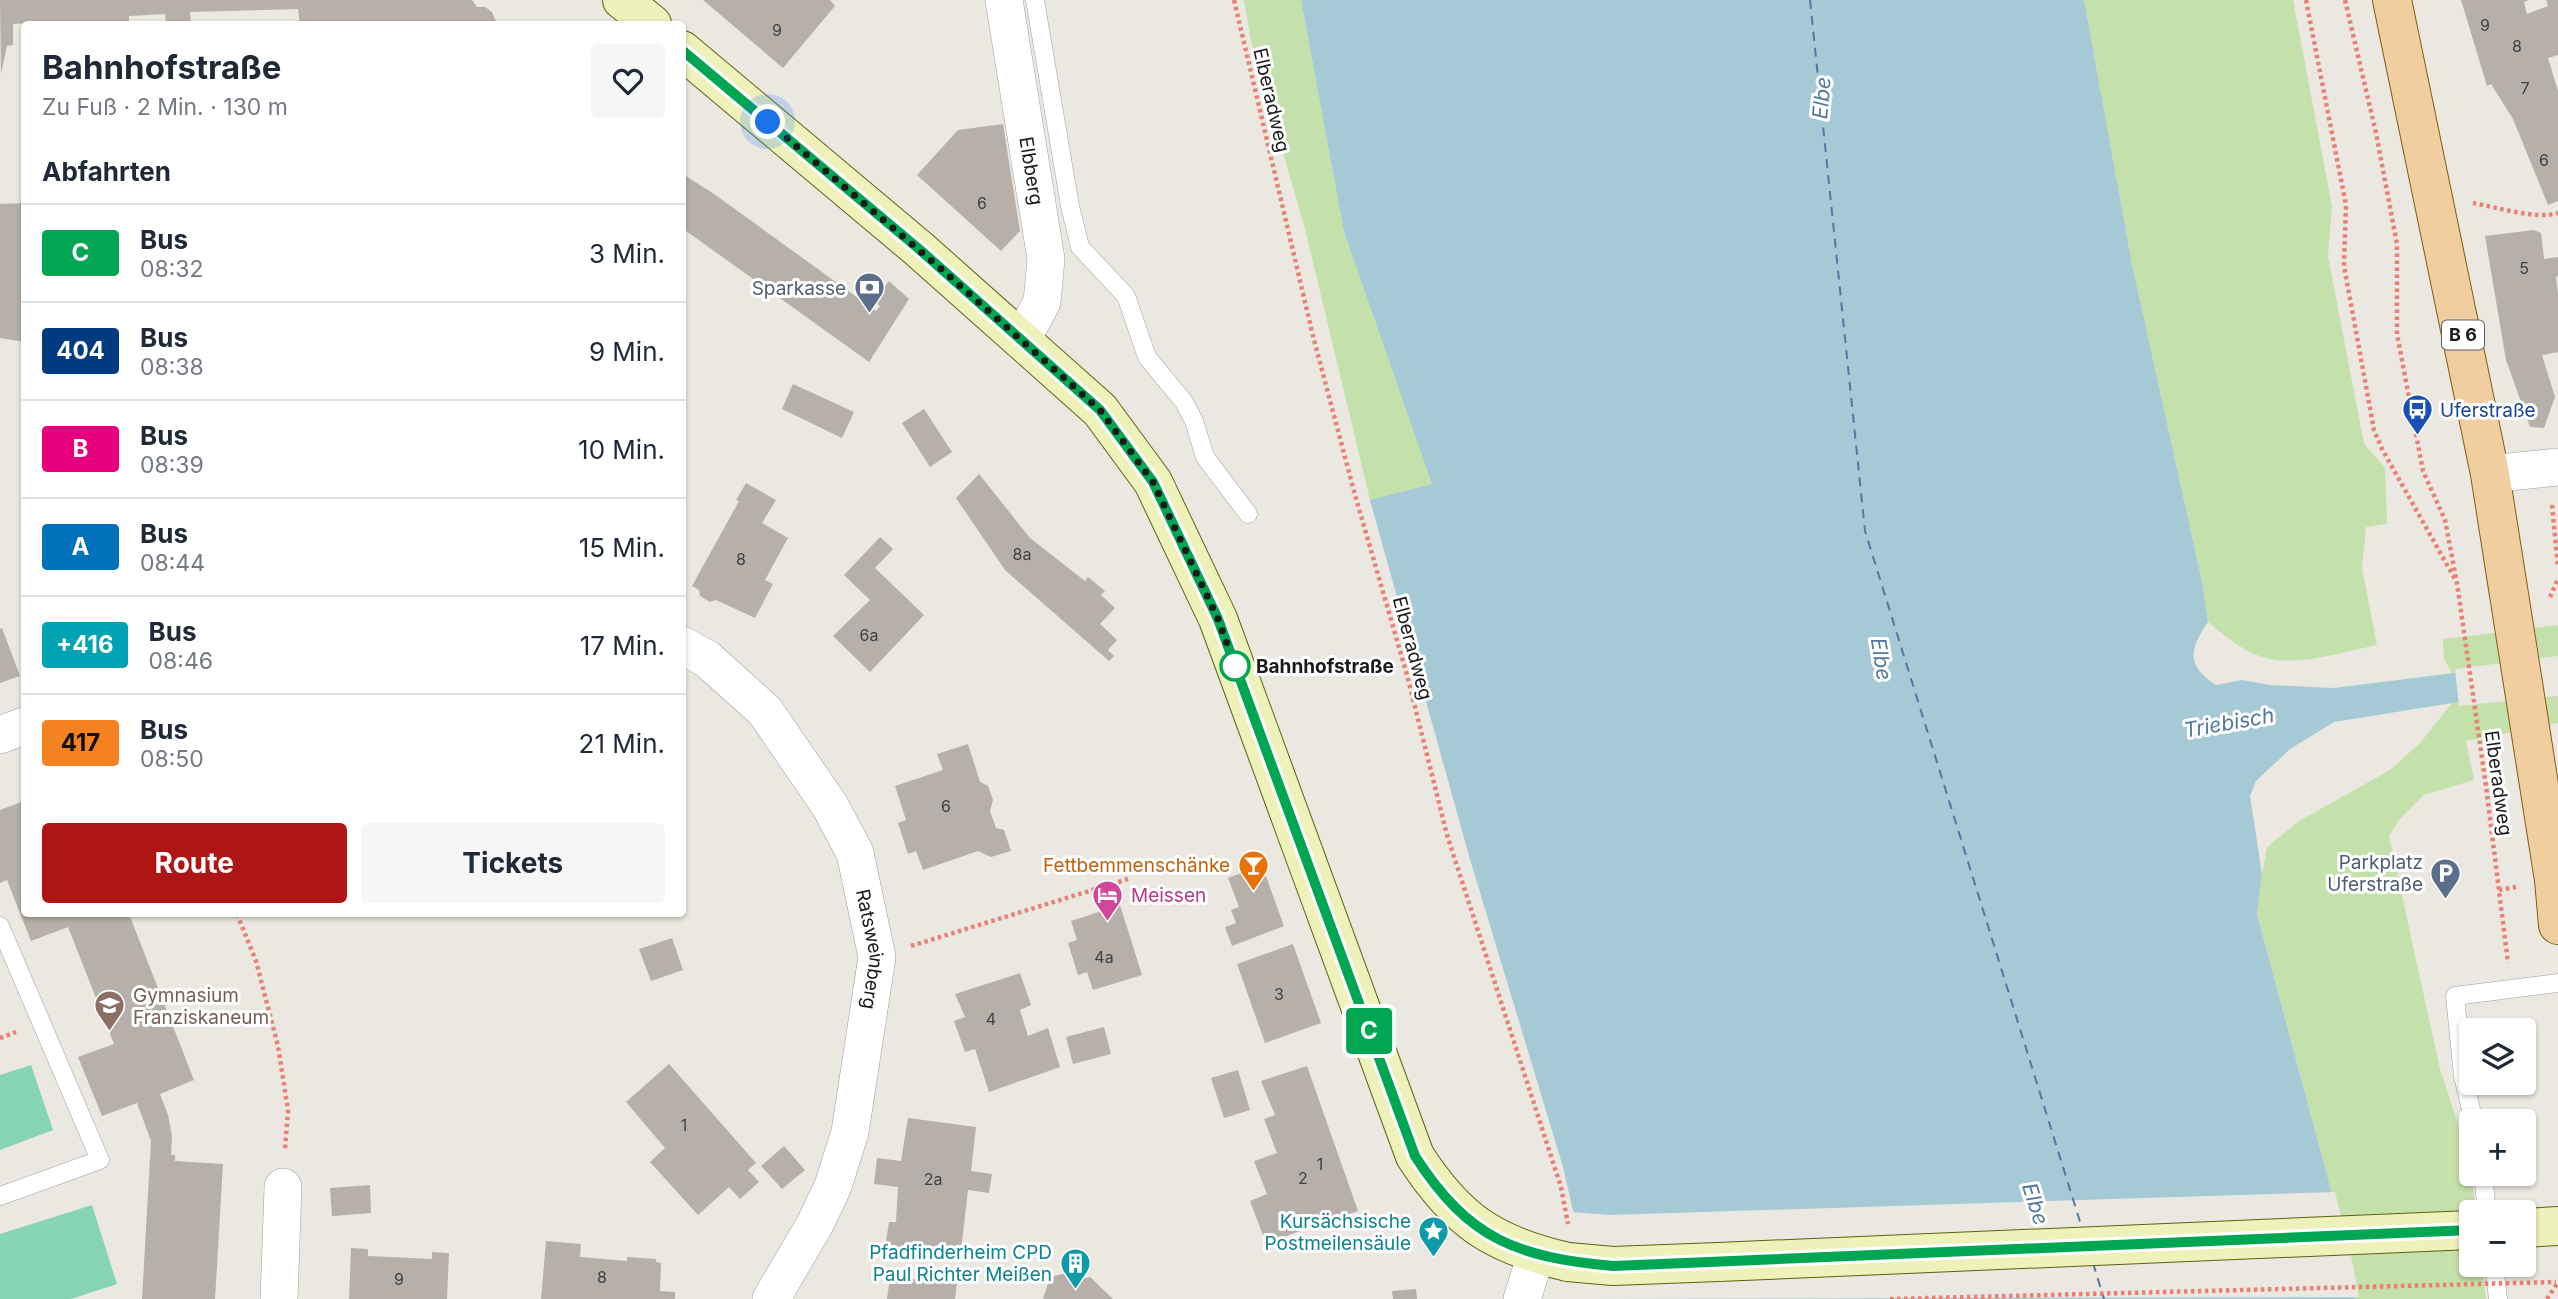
<!DOCTYPE html>
<html lang="de">
<head>
<meta charset="utf-8">
<style>
  body { margin:0; font-family:Inter,sans-serif; background:#f6f6f7; color:#1f2937; height:100vh; display:flex; flex-direction:column; font-size:26px; white-space:nowrap }
  * { box-sizing:border-box; margin:0 }
  p { font-size:23px; color:#747a83 }
  .icon { flex:none; width:38px; height:38px; fill:none; stroke:currentColor; stroke-width:2; stroke-linecap:round; stroke-linejoin:round }
  .map { position:relative; flex:1; overflow:hidden }
  .details { position:absolute; left:21px; top:21px; width:665px; height:896px; display:flex; flex-direction:column; background:#fff; border-radius:7px; box-shadow:0 2px 5px #0004 }
  .details>* { flex:none }
  .badge { padding:0 14px; border-radius:5px; font-size:24px; line-height:46px }
  .tools { position:absolute; left:2459px; top:1018px; display:grid; gap:14px }
  .tools a { display:grid; place-items:center; width:77px; height:77px; border-radius:7px; background:#fff; box-shadow:0 2px 5px #0004; font-size:35px }
  .you { position:absolute; width:35px; height:35px; margin:-18px; border:5px solid #fff; border-radius:50%; background:#1a73e8; box-shadow:0 0 0 10px #1a73e833 }
  .map>.badge { position:absolute; translate:-50% -50%; box-shadow:0 0 0 4px #fff }
  h2 { padding:0 21px; font-size:26px; line-height:63px }
  .round { display:grid; place-items:center; flex:none; width:74px; height:74px; border-radius:7px; background:#f6f6f7 }
  .overview { display:flex; align-items:center; justify-content:space-between; height:119px; padding:0 21px }
  h1 { font-size:33px; font-weight:700; line-height:52px }
  .button { display:flex; gap:14px; margin-top:auto; padding:14px 21px }
  .button a { flex:1; height:80px; border-radius:7px; background:#b01515; color:#fff; font-size:28px; font-weight:700; line-height:80px; text-align:center }
  .button a+a { background:#f6f6f7; color:#1f2937 }
  ul { padding:0; list-style:none }
  li { display:flex; align-items:center; gap:21px; height:98px; padding:0 21px; border-top:2px solid #e0e1e3 }
  li div { flex:1 }
  li b { display:block; font-size:26px }
  li em { font-style:normal }
  li .badge { min-width:77px; font-weight:700; text-align:center }
  .map>svg:first-child { display:block }
</style>
</head>
<body>
<div class="map">
<svg width="2558" height="1299" viewBox="0 0 2558 1299">
  <rect width="100%" height="100%" fill="#ebe8e1"/>
  <!-- grass -->
  <g fill="#c5e1ab">
    <polygon points="1244,0 1301,0 1344,232 1433,485 1370,500 1305,229 1251,41"/>
    <path d="M2084 0H2293L2332 206 2328 256 2364 444 2385 468 2387 524 2366 527 2362 568 2377 645C2337 653 2285 672 2248 651 2233 643 2220 632 2208 622L2202 582 2132 264Z"/>
    <polygon points="2558,625 2558,660 2452,673 2444,659 2443,639"/>
    <polygon points="2558,693 2558,723 2466,741 2474,780 2424,795 2399,820 2389,836 2440,1069 2470,1161 2476,1213 2471,1213 2471,1265 2482,1265 2486,1299 2355,1299 2349,1261 2328,1179 2257,914 2262,874 2267,848 2273,842 2299,821 2390,770 2421,742 2452,703"/>
  </g>
  <!-- pitch -->
  <g fill="#86d3b6">
    <polygon points="31,1065 53,1130 0,1150 0,1075"/>
    <polygon points="92,1205 117,1284 71,1299 0,1299 0,1234"/>
  </g>
  <!-- water -->
  <path fill="#a5cad5" d="M1301 0H2084L2132 264 2202 582 2208 622C2189 650 2186 665 2216 685L2242 680 2270 685 2334 688 2558 660V693L2452 703 2334 722 2290 749 2256 781 2250 796 2262 874 2257 914 2328 1179 2349 1261 2355 1299H1593L1563 1167 1469 856 1370 500 1432 484 1344 232Z"/>
  <!-- pier -->
  <g fill="#ebe8e1">
    <polygon points="2558,656 2558,696 2459,706 2455,669"/>
    <polygon points="2335,1192 2352,1260 2359,1297 1589,1299 1570,1212 1610,1215"/>
  </g>
  <g fill="none" stroke-linecap="round" stroke-linejoin="round">
    <!-- ferry -->
    <g stroke="#52789f" stroke-width="2" stroke-dasharray="9 7" stroke-linecap="butt">
      <polyline points="1810,0 1865,531 2082,1228"/>
      <polyline points="2093,1263 2104,1299"/>
    </g>
  </g>
  <!-- building -->
  <g fill="#b7b0aa">
    <polygon points="0,0 472,0 477,7 485,7 492,12 497,24 300,24 298,9 190,12 191,24 166,24 165,14 129,16 129,24 65,24 65,21 13,24 13,45 7,46 1,74"/>
    <polygon points="703,0 830,0 835,6 783,68"/>
    <polygon points="2461,0 2529,0 2524,2 2527,14 2548,6 2546,0 2558,0 2558,55 2548,58 2558,91 2558,201 2548,205 2513,119 2491,84 2487,86"/>
    <polygon points="1003,124 1020,231 1001,251 917,175 958,130"/>
    <polygon points="682,176 686,176 714,194 876,311 880,306 873,300 889,281 909,299 869,362 682,228"/>
    <polygon points="24,203 24,342 0,338 0,204"/>
    <polygon points="2534,230 2541,233 2544,259 2558,257 2558,276 2556,277 2558,295 2558,352 2542,355 2555,397 2544,428 2530,427 2506,360 2485,236"/>
    <polygon points="793,384 854,412 842,438 782,409"/>
    <polygon points="924,409 952,452 930,467 902,423"/>
    <polygon points="979,474 1030,538 1085,581 1088,577 1105,591 1101,595 1115,608 1100,624 1117,640 1108,650 1114,656 1109,661 1005,570 956,498"/>
    <polygon points="746,483 776,500 762,523 788,538 765,580 773,584 755,618 716,600 710,602 700,596 699,590 692,586 739,501 736,500"/>
    <polygon points="880,537 893,549 875,568 924,615 870,672 833,636 870,600 844,575"/>
    <polygon points="2,628 20,676 0,683 0,629"/>
    <polygon points="968,744 980,782 988,786 993,800 990,811 996,828 1004,830 1011,851 991,857 978,851 923,870 916,851 908,854 898,823 906,820 895,786 943,770 937,754"/>
    <polygon points="24,801 24,914 129,914 194,1080 160,1094 168,1115 172,1136 171,1155 175,1155 175,1161 223,1164 215,1299 142,1299 151,1141 137,1103 102,1116 78,1057 114,1044 68,927 31,941 7,880 0,883 0,810"/>
    <polygon points="1262,865 1284,926 1232,946 1225,927 1236,923 1231,910 1239,907 1228,878"/>
    <polygon points="1120,905 1142,975 1093,990 1087,972 1078,975 1068,943 1077,940 1071,921"/>
    <polygon points="672,938 683,970 651,981 639,949"/>
    <polygon points="1293,944 1321,1023 1265,1043 1237,964"/>
    <polygon points="1020,973 1031,1005 1020,1010 1028,1036 1048,1028 1060,1067 989,1092 975,1049 965,1052 954,1021 965,1017 955,994"/>
    <polygon points="1104,1027 1111,1054 1073,1064 1066,1037"/>
    <polygon points="669,1064 756,1163 748,1170 759,1182 740,1199 729,1187 698,1215 650,1162 665,1148 626,1102"/>
    <polygon points="1307,1066 1358,1211 1266,1243 1250,1201 1267,1194 1254,1161 1277,1153 1264,1119 1275,1115 1261,1081"/>
    <polygon points="1238,1070 1250,1110 1224,1118 1211,1078"/>
    <polygon points="908,1118 976,1127 971,1171 992,1174 989,1193 968,1190 960,1259 885,1248 889,1222 896,1222 898,1187 874,1184 877,1158 901,1161"/>
    <polygon points="784,1146 805,1170 782,1189 761,1166"/>
    <polygon points="370,1185 371,1213 332,1216 330,1188"/>
    <polygon points="546,1241 581,1244 580,1257 627,1261 627,1257 656,1259 656,1262 661,1263 660,1291 675,1292 675,1299 541,1299"/>
    <polygon points="351,1248 368,1249 368,1256 432,1259 432,1252 449,1253 447,1299 349,1299"/>
    <polygon points="1067,1273 1071,1281 1090,1277 1113,1299 1043,1299 1050,1277"/>
    <polygon points="890,1277 957,1283 955,1299 887,1299"/>
    <polygon points="1416,1289 1417,1299 1393,1299 1392,1291"/>
  </g>
  <g fill="none" stroke-linecap="round" stroke-linejoin="round">
    <defs>
      <g id="service">
        <polyline points="1035,0 1070,206 1080,247 1126,296 1147,357 1184,402 1194,421 1205,457 1248,514"/>
        <polyline points="0,926 100,1160 0,1196"/>
        <polyline points="2474,1122 2463,1076 2455,996 2558,983"/>
        <polyline points="2483,1174 2487,1213"/>
        <polyline points="2494,1265 2498,1299"/>
      </g>
      <g id="minor">
        <path id="s1" d="M1004 0 1046 259 1042 302 1022 339"/>
        <polyline points="2490,474 2558,467"/>
        <path id="s2" d="M682 645 707 659 765 711 830 806 855 853 877 957 850 1132 833 1186 815 1224 771 1299"/>
        <polyline points="0,735 24,726"/>
        <polyline points="279,1299 283,1187"/>
        <polyline points="1522,1299 1536,1255"/>
      </g>
      <g id="secondary">
        <polyline points="622,0 652,24"/>
        <path d="M682 50 919 249 1100 410 1153 482 1218 619 1415 1156C1457 1221 1493 1245 1568 1262"/>
        <polyline points="2524,1228 2558,1226"/>
        <polyline points="1718,1262 2471,1230"/>
      </g>
      <polyline id="primary" points="2392,0 2490,474 2554,880 2558,925"/>
    </defs>
    <!-- service casing -->
    <use href="#service" stroke="#9e9e9e" stroke-width="19"/>
    <!-- minor casing -->
    <use href="#minor" stroke="#9e9e9e" stroke-width="38"/>
    <!-- secondary casing -->
    <use href="#secondary" stroke="#5a6310" stroke-width="40"/>
    <!-- primary casing -->
    <use href="#primary" stroke="#825c0f" stroke-width="40"/>
    <!-- path -->
    <g stroke="#ea8073" stroke-width="4.5" stroke-dasharray="3.5 3.5" stroke-linecap="butt">
      <polyline points="1234,0 1313,336 1355,495 1407,675 1447,835 1561,1187 1568,1224"/>
      <polyline points="2306,0 2346,205 2344,266 2374,430 2382,449 2455,579"/>
      <polyline points="2345,0 2376,133 2397,244 2397,334 2423,471 2445,520 2457,583 2486,786 2508,963"/>
      <path d="M2473 203C2495 207 2538 220 2558 213"/>
      <polyline points="2552,505 2558,567"/>
      <polyline points="2550,597 2558,579"/>
      <polyline points="2499,890 2516,887"/>
      <polyline points="237,914 256,961 278,1046 288,1110 285,1150"/>
      <polyline points="911,946 1128,879"/>
      <polyline points="0,1038 16,1032"/>
      <polyline points="2547,1299 2558,1282"/>
    </g>
    <!-- service -->
    <use href="#service" stroke="#fff" stroke-width="18"/>
    <!-- minor -->
    <use href="#minor" stroke="#fff" stroke-width="37"/>
    <!-- secondary -->
    <use href="#secondary" stroke="#eef1b9" stroke-width="38"/>
    <!-- primary -->
    <use href="#primary" stroke="#f1cea0" stroke-width="38"/>
    <defs>
      <polyline id="secondary-bridge" points="1568,1262 1613,1266 1718,1262"/>
    </defs>
    <!-- secondary-bridge casing -->
    <use href="#secondary-bridge" stroke="#5a6310" stroke-width="40" stroke-linecap="butt"/>
    <!-- path-bridge -->
    <polyline stroke="#ea8073" stroke-width="4.5" stroke-dasharray="3.5 3.5" stroke-linecap="butt" points="1890,1299 2556,1282"/>
    <!-- secondary-bridge -->
    <use href="#secondary-bridge" stroke="#eef1b9" stroke-width="38"/>
  </g>
  <g fill="none" stroke-linecap="round" stroke-linejoin="round">
    <defs>
      <path id="line" d="M682 50 919 249 1100 410 1153 482 1218 619 1415 1156C1469 1240 1517 1257 1613 1266L2471 1230"/>
    </defs>
    <!-- line casing -->
    <use href="#line" stroke="#fff" stroke-width="16"/>
    <!-- line -->
    <use href="#line" stroke="#00a651" stroke-width="10"/>
    <!-- walk -->
    <polyline stroke="#1a1a1a" stroke-width="7" stroke-dasharray="0 12.6" points="768,122 939,267 1100,410 1153,482 1218,619 1235,666"/>
  </g>
  <!-- icons -->
  <defs>
    <symbol id="bank-pin" viewBox="-11 -11 22 30"><path d="M0 17L-7.5 6A9.5 9.5 0 1 1 7.5 6Z" fill="#5c6f8a" stroke="#fff"/><path d="M-6-4H6V4H-6ZM0-2.3a2.3 2.3 0 1 0 0 4.6a2.3 2.3 0 1 0 0-4.6Z" fill="#fff"/></symbol>
    <symbol id="bus-pin" viewBox="-11 -11 22 30"><path d="M0 17L-7.5 6A9.5 9.5 0 1 1 7.5 6Z" fill="#1a4fb4" stroke="#fff"/><path d="M-5-6H5V4H4V6H2V4H-2V6H-4V4H-5ZM-3.5-4V0h7V-4ZM-3.5 1.2v1.5H-2V1.2ZM2 1.2v1.5H3.5V1.2Z" fill="#fff"/></symbol>
    <symbol id="bar-pin" viewBox="-11 -11 22 30"><path d="M0 17L-7.5 6A9.5 9.5 0 1 1 7.5 6Z" fill="#e8710a" stroke="#fff"/><path d="M-6-5H6L.8 .8V4.5H3.5V6h-7V4.5H-.8V.8Z" fill="#fff"/></symbol>
    <symbol id="parking-pin" viewBox="-11 -11 22 30"><path d="M0 17L-7.5 6A9.5 9.5 0 1 1 7.5 6Z" fill="#5c6f8a" stroke="#fff"/><path d="M-3.5-5.5H1a3.5 3.5 0 0 1 0 7H-1V5.5H-3.5ZM-1-3.4V-.6H.8a1.4 1.4 0 0 0 0-2.8Z" fill="#fff"/></symbol>
    <symbol id="hotel-pin" viewBox="-11 -11 22 30"><path d="M0 17L-7.5 6A9.5 9.5 0 1 1 7.5 6Z" fill="#d1479c" stroke="#fff"/><path d="M-6-4.5h1.5V1H6V5H4.5V3h-9V5H-6ZM-4 0a1.8 1.8 0 1 1 3.6 0ZM.5 0V-2.5h3Q6-2.5 6 0Z" fill="#fff"/></symbol>
    <symbol id="school-pin" viewBox="-11 -11 22 30"><path d="M0 17L-7.5 6A9.5 9.5 0 1 1 7.5 6Z" fill="#8d6e63" stroke="#fff"/><path d="M0-5L7-2L0 1L-7-2ZM-4 1L0 2.5L4 1V4Q0 6-4 4Z" fill="#fff"/></symbol>
    <symbol id="sight-pin" viewBox="-11 -11 22 30"><path d="M0 17L-7.5 6A9.5 9.5 0 1 1 7.5 6Z" fill="#0f9aa8" stroke="#fff"/><path d="M0-6L1.8-2.2L6-1.7L2.9 1.2L3.7 5.4L0 3.3L-3.7 5.4L-2.9 1.2L-6-1.7L-1.8-2.2Z" fill="#fff"/></symbol>
    <symbol id="building-pin" viewBox="-11 -11 22 30"><path d="M0 17L-7.5 6A9.5 9.5 0 1 1 7.5 6Z" fill="#0f9aa8" stroke="#fff"/><path d="M-4-6H4V6H1V3H-1V6H-4ZM-2.5-4.3h1.7v1.8h-1.7ZM.8-4.3h1.7v1.8H.8ZM-2.5-1h1.7V.8h-1.7ZM.8-1h1.7V.8H.8Z" fill="#fff"/></symbol>
  </defs>
  <g fill-rule="evenodd">
    <use href="#bank-pin" x="852" y="270" width="35" height="47"/>
    <use href="#bus-pin" x="2400" y="392" width="35" height="47"/>
    <use href="#bar-pin" x="1236" y="848" width="35" height="47"/>
    <use href="#parking-pin" x="2428" y="856" width="35" height="47"/>
    <use href="#hotel-pin" x="1090" y="878" width="35" height="47"/>
    <use href="#school-pin" x="92" y="988" width="35" height="47"/>
    <use href="#sight-pin" x="1416" y="1214" width="35" height="47"/>
    <use href="#building-pin" x="1058" y="1246" width="35" height="47"/>
  </g>
  <!-- markers -->
  <circle fill="#fff" stroke="#00a651" stroke-width="3.5" cx="1235" cy="666" r="14"/>
  <g text-anchor="middle" stroke-width="6" stroke-linejoin="round" paint-order="stroke">
    <!-- number labels -->
    <g font-size="16" fill="#41403e">
      <text x="2485" y="31">9</text>
      <text x="777" y="36">9</text>
      <text x="2517" y="52">8</text>
      <text x="2525" y="94">7</text>
      <text x="2544" y="166">6</text>
      <text x="982" y="209">6</text>
      <text x="2524" y="274">5</text>
      <text x="1022" y="560">8a</text>
      <text x="741" y="565">8</text>
      <text x="869" y="641">6a</text>
      <text x="946" y="812">6</text>
      <text x="1104" y="963">4a</text>
      <text x="1279" y="1000">3</text>
      <text x="991" y="1025">4</text>
      <text x="684" y="1131">1</text>
      <text x="1320" y="1170">1</text>
      <text x="1303" y="1184">2</text>
      <text x="933" y="1185">2a</text>
      <text x="602" y="1283">8</text>
      <text x="399" y="1285">9</text>
    </g>
    <!-- shield labels -->
    <rect fill="#fff" stroke="#5f5f5f" stroke-width="2" x="2442" y="320.5" width="42" height="29" rx="5"/>
    <g font-size="18" font-weight="bold" fill="#1a1a1a">
      <text x="2463" y="341">B 6</text>
    </g>
    <!-- street labels -->
    <g font-size="19" fill="#1a1a1a" stroke="#fff">
      <text transform="translate(1272 100) rotate(77)" y="7">Elberadweg</text>
      <text dy="7" stroke="none"><textPath href="#s1" startOffset="173">Elbberg</textPath></text>
      <text transform="translate(1413 648) rotate(75)" y="7">Elberadweg</text>
      <text transform="translate(2499 783) rotate(82)" y="7">Elberadweg</text>
      <text dy="7" stroke="none"><textPath href="#s2" startOffset="373">Ratsweinberg</textPath></text>
    </g>
    <!-- service labels -->
    <g font-size="19" fill="#4e5e75" stroke="#fff" text-anchor="end">
      <text x="846" y="295">Sparkasse</text>
      <text x="2423" y="869">Parkplatz<tspan x="2423" dy="22">Uferstraße</tspan></text>
    </g>
    <!-- transit labels -->
    <g font-size="19" fill="#164399" stroke="#fff" text-anchor="start">
      <text x="2440" y="417">Uferstraße</text>
    </g>
    <!-- stop labels -->
    <g font-size="19" font-weight="bold" fill="#1a1a1a" stroke="#fff" text-anchor="start">
      <text x="1256" y="673">Bahnhofstraße</text>
    </g>
    <!-- food labels -->
    <g font-size="19" fill="#c56008" stroke="#fff" text-anchor="end">
      <text x="1230" y="872">Fettbemmenschänke</text>
    </g>
    <!-- hotel labels -->
    <g font-size="19" fill="#b23c85" stroke="#fff" text-anchor="start">
      <text x="1131" y="902">Meissen</text>
    </g>
    <!-- education labels -->
    <g font-size="19" fill="#785e54" stroke="#fff" text-anchor="start">
      <text x="133" y="1002">Gymnasium<tspan x="133" dy="22">Franziskaneum</tspan></text>
    </g>
    <!-- culture labels -->
    <g font-size="19" fill="#0d838f" stroke="#fff" text-anchor="end">
      <text x="1411" y="1228">Kursächsische<tspan x="1411" dy="22">Postmeilensäule</tspan></text>
      <text x="1052" y="1259">Pfadfinderheim CPD<tspan x="1052" dy="22">Paul Richter Meißen</tspan></text>
    </g>
    <!-- water labels -->
    <g font-size="21" font-style="italic" fill="#52789f" stroke="#fff">
      <text transform="translate(1822 98) rotate(-85)" y="7">Elbe</text>
      <text transform="translate(1881 659) rotate(81)" y="7">Elbe</text>
      <text transform="translate(2229 723) rotate(-10)" y="7">Triebisch</text>
      <text transform="translate(2035 1204) rotate(72)" y="7">Elbe</text>
    </g>
  </g>
</svg>
<div class="tools">
<a><svg class="icon" aria-label="layers" viewBox="0 0 24 24"><path d="M12 4l9 5-9 5-9-5zM3 14l9 5 9-5"/></svg></a>
<a>+</a>
<a>−</a>
</div>
<div class="you" style="left:768px;top:122px"></div>
<b class="badge" style="left:1369px;top:1031px;background:#00a651;color:#fff">C</b>
<section class="details">
<div class="overview"><div><h1>Bahnhofstraße</h1><p>Zu Fuß · 2 Min. · 130 m</p></div><a class="round"><svg class="icon" aria-label="heart" viewBox="0 0 24 24"><path d="M12 20l-8-8c-3-5 5-10 8-4 3-6 11-1 8 4z"/></svg></a></div>
<h2>Abfahrten</h2>
<ul>
<li><span class="badge" style="background:#00a651;color:#fff">C</span><div><b>Bus</b><p>08:32</p></div><em>3 Min.</em></li>
<li><span class="badge" style="background:#003b80;color:#fff">404</span><div><b>Bus</b><p>08:38</p></div><em>9 Min.</em></li>
<li><span class="badge" style="background:#e6007e;color:#fff">B</span><div><b>Bus</b><p>08:39</p></div><em>10 Min.</em></li>
<li><span class="badge" style="background:#0072bc;color:#fff">A</span><div><b>Bus</b><p>08:44</p></div><em>15 Min.</em></li>
<li><span class="badge" style="background:#00a3b4;color:#fff">+416</span><div><b>Bus</b><p>08:46</p></div><em>17 Min.</em></li>
<li><span class="badge" style="background:#f58220;color:#111">417</span><div><b>Bus</b><p>08:50</p></div><em>21 Min.</em></li>
</ul>
<div class="button"><a>Route</a><a>Tickets</a></div>
</section>
</div>
</body>
</html>
